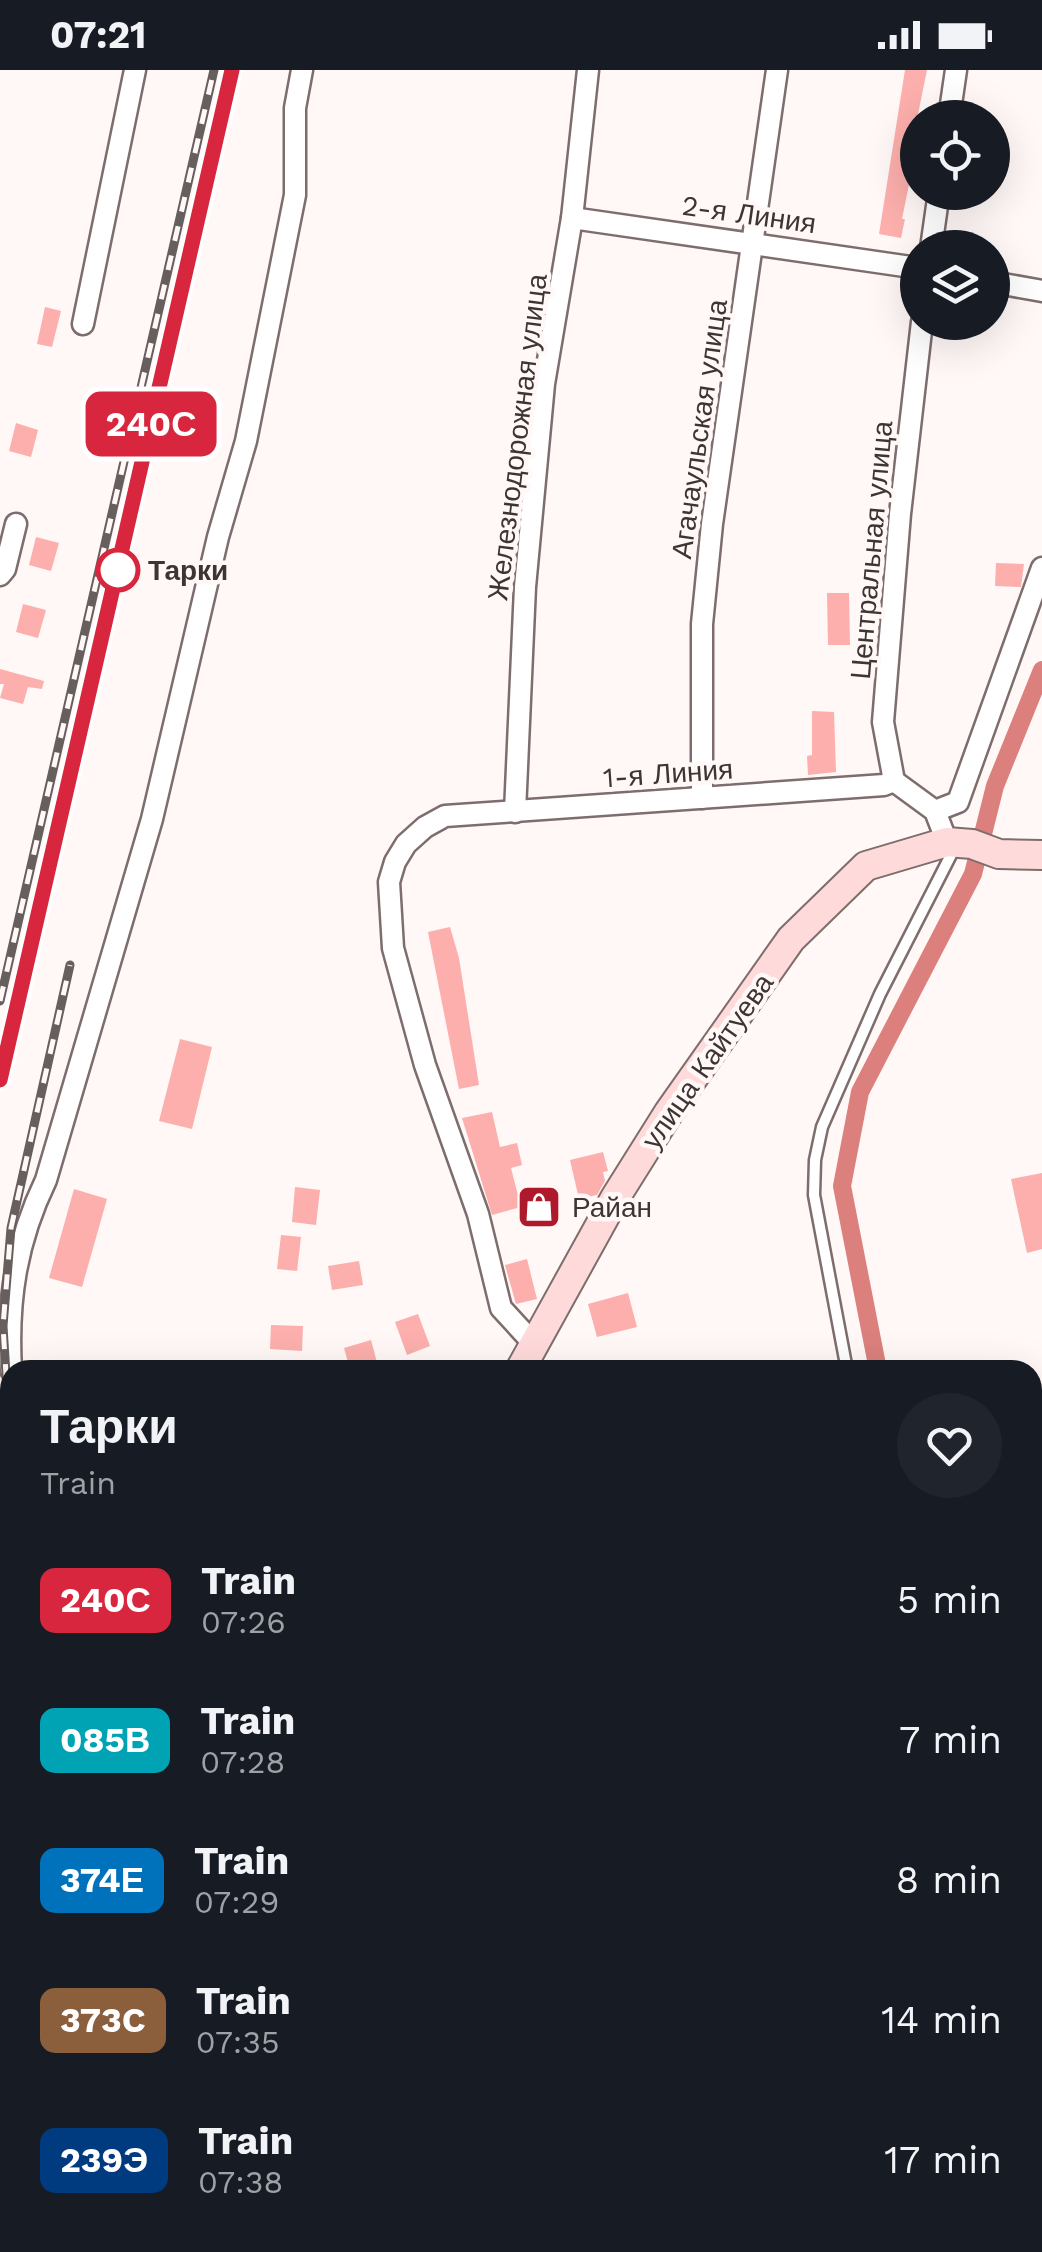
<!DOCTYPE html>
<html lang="en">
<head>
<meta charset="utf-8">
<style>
  body { margin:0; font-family:"Work Sans",sans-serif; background:#20242c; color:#f1f3f6; height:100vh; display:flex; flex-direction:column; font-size:38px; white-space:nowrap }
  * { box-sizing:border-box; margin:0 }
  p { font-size:32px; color:#9ea1a6 }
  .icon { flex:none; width:55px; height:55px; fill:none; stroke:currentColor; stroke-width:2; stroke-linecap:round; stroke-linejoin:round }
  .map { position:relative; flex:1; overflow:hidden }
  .details { position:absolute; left:0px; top:1290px; width:1042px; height:892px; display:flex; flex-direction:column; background:#171b24; border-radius:30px 30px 0 0; box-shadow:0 10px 40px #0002 }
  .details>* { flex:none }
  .badge { padding:0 20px; border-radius:15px; font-size:35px; line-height:65px }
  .buttons { position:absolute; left:900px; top:30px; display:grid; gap:20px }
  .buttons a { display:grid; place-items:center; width:110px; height:110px; border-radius:50%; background:#171b24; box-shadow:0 10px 40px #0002; font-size:50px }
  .map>.badge { position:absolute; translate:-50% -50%; box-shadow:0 0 0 5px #fff }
  .round { display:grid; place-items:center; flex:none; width:105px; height:105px; border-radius:52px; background:#20242c }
  .head { display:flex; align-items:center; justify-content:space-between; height:170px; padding:0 40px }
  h1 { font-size:48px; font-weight:700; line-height:75px }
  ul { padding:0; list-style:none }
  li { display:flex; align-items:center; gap:30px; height:140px; padding:0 40px }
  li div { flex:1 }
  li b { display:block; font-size:38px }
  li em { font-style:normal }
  li .badge { min-width:110px; font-weight:700; text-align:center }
  .status { display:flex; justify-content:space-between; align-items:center; height:70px; padding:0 50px; background:#171b24; direction:ltr }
  .status svg { height:28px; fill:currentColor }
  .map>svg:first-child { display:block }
</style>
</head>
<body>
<div class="status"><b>07:21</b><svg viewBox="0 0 49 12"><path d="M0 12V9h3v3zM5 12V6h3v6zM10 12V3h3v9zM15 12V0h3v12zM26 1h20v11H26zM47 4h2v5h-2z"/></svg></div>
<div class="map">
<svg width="1042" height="2182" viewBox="0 0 1042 2182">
  <rect width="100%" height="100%" fill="#fff8f7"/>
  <!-- water -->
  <polygon fill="#db807d" stroke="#ab6a67" stroke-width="2.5" points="1033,2109 1042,2119 1042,2182 885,2182 874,2173 1032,2172"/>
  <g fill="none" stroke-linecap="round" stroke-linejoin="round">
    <!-- canal -->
    <g stroke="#db807d" stroke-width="18">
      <polyline points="878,1300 842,1116 860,1022 973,804 995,716 1042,600"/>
      <polyline points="1032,1724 1042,1734"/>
    </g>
  </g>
  <!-- building -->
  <g fill="#fcafac">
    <polygon points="905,0 927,0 912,74 917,75 902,149 905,149 901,168 879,164"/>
    <polygon points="45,237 61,241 52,277 37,274"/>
    <polygon points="16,353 38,360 31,387 9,381"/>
    <polygon points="36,467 59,473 51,501 29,495"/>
    <polygon points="996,493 1024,494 1021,517 995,516"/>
    <polygon points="827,523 849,523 850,575 828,575"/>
    <polygon points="23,534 46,540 38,568 16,562"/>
    <polygon points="0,599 44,611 42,619 28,617 23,634 0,628 4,614 0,614"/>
    <polygon points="812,641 834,642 836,702 808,705 807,686 812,685"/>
    <polygon points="450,857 459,888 479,1015 459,1019 428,862"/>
    <polygon points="180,969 212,977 192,1059 159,1051"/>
    <polygon points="492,1042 500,1077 517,1073 522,1095 511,1098 521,1137 492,1145 462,1048"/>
    <polygon points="603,1082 608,1101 603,1102 605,1111 597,1125 579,1129 570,1090"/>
    <polygon points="1042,1103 1042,1179 1027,1183 1011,1109"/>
    <polygon points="295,1117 320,1120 316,1155 292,1152"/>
    <polygon points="74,1119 107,1129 82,1217 49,1208"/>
    <polygon points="281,1165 301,1167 297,1201 277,1199"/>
    <polygon points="527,1189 537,1229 516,1234 505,1195"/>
    <polygon points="359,1191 363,1215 332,1220 328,1196"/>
    <polygon points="628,1223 637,1257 597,1267 588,1234"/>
    <polygon points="418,1244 430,1276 407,1285 395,1252"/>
    <polygon points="271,1255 303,1256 302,1281 270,1279"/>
    <polygon points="371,1270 378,1296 350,1300 344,1278"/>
  </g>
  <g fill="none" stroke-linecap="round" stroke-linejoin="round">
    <defs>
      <g id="lane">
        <polyline points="847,1300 814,1125 815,1090 822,1057 880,924 956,775"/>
        <polyline points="1032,1779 1042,1789"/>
        <polyline points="864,2182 859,2178 865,2172"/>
      </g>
      <g id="street">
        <polyline points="949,48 956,0"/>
        <polyline points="572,148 918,198"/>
        <polyline points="931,178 939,122"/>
        <polyline points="992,212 1042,221"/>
        <polyline points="83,254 135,0"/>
        <polyline points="0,505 5,499 16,454"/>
        <polyline points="894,711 883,652 900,444 922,252"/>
        <polyline points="894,711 935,741 947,772"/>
        <polyline points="702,728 702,554 712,454 777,0"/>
        <polyline points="935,741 958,732 1042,498"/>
        <polyline points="515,742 525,517 544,314 572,148 588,0"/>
        <polyline points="534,1274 501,1238 478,1144 425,995 393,878 389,812 395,792 406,774 425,757 445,746 884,715 894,711"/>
        <path d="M11 1300C7 1231 16 1172 46 1110L152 749 218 467 246 371 295 125V38L302 0"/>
        <polyline points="0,1724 10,1739"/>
        <polyline points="137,2172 138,2182"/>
        <polyline points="591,2172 606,2182"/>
      </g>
      <g id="secondary">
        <polyline points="520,1300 615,1128 669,1042 791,869 866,796 947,772 972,774 999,784 1042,785"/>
        <polyline points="0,1692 10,1683"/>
      </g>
    </defs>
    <!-- lane casing -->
    <use href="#lane" stroke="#7d6d6c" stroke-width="15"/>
    <!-- street casing -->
    <use href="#street" stroke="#7d6d6c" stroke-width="25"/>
    <!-- secondary casing -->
    <use href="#secondary" stroke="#7d6d6c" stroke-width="32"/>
    <!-- lane -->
    <use href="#lane" stroke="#fff" stroke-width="10"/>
    <!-- street -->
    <use href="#street" stroke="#fff" stroke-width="20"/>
    <!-- secondary -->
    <use href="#secondary" stroke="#fedbda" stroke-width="28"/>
    <defs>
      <g id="rail">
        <polyline points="0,931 214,0"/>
        <polyline points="0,1011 232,0"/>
        <polyline points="10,1369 3,1256 11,1158 70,895"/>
        <polyline points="108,2172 110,2182"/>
        <polyline points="526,2172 529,2182"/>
        <polyline points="707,2172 722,2182"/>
      </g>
    </defs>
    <!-- rail casing -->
    <use href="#rail" stroke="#665f5e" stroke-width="9"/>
    <!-- rail -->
    <use href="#rail" stroke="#fff8f7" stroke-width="5" stroke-dasharray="15" stroke-linecap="butt"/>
  </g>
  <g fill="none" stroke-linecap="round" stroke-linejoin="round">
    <defs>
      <polyline id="line" points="0,1010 232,0"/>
    </defs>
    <!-- line casing -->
    <use href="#line" stroke="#fff" stroke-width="22"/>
    <!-- line -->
    <use href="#line" stroke="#d7263d" stroke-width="15"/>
  </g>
  <!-- icons -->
  <defs>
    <symbol id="shop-square" viewBox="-11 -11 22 22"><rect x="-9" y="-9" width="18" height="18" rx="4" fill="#ae1a2b" stroke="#fff8f7"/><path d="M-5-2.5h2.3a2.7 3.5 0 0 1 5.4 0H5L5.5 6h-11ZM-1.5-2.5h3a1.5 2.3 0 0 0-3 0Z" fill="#fff"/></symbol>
  </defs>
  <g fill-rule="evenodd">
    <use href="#shop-square" x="514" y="1112" width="50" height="50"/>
  </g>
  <!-- markers -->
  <circle fill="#fff" stroke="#d7263d" stroke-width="5" cx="118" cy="500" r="20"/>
  <g text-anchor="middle" stroke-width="9" stroke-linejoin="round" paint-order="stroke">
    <!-- street labels -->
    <g font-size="28" fill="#3c3534" stroke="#fff8f7">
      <text transform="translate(749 144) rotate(8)" y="10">2-я Линия</text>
      <text transform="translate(699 359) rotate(-82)" y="10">Агачаульская улица</text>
      <text transform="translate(517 367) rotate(-83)" y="10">Железнодорожная улица</text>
      <text transform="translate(871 480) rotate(-85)" y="10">Центральная улица</text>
      <text transform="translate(668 703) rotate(-4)" y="10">1-я Линия</text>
      <text transform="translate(707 991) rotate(-55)" y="10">улица Кайтуева</text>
    </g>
    <!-- stop labels -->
    <g font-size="28" font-weight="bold" fill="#3c3534" stroke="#fff8f7" text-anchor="start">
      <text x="148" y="510">Тарки</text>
    </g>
    <!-- poi labels -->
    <g font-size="28" fill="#3c3534" stroke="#fff8f7" text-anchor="start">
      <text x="572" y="1147">Райан</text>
    </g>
  </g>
</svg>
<div class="buttons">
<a><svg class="icon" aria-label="locate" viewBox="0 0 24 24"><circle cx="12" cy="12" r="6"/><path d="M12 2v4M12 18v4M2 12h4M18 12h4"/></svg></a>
<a><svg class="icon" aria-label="layers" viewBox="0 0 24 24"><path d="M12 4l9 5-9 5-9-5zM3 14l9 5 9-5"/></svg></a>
</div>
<b class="badge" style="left:151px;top:354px;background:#d7263d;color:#fff">240С</b>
<section class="details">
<div class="head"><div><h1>Тарки</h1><p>Train</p></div><a class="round"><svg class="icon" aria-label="heart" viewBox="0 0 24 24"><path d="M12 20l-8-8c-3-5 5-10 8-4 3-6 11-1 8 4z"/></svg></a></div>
<ul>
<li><span class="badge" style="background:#d7263d;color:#fff">240С</span><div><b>Train</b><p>07:26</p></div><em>5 min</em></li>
<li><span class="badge" style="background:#00a3b4;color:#fff">085В</span><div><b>Train</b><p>07:28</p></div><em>7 min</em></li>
<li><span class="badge" style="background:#0072bc;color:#fff">374Е</span><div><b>Train</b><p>07:29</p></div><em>8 min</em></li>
<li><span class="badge" style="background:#8b5e3c;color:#fff">373C</span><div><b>Train</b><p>07:35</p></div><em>14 min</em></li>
<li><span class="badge" style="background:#003b80;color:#fff">239Э</span><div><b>Train</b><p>07:38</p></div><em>17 min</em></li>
</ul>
</section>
</div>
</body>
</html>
